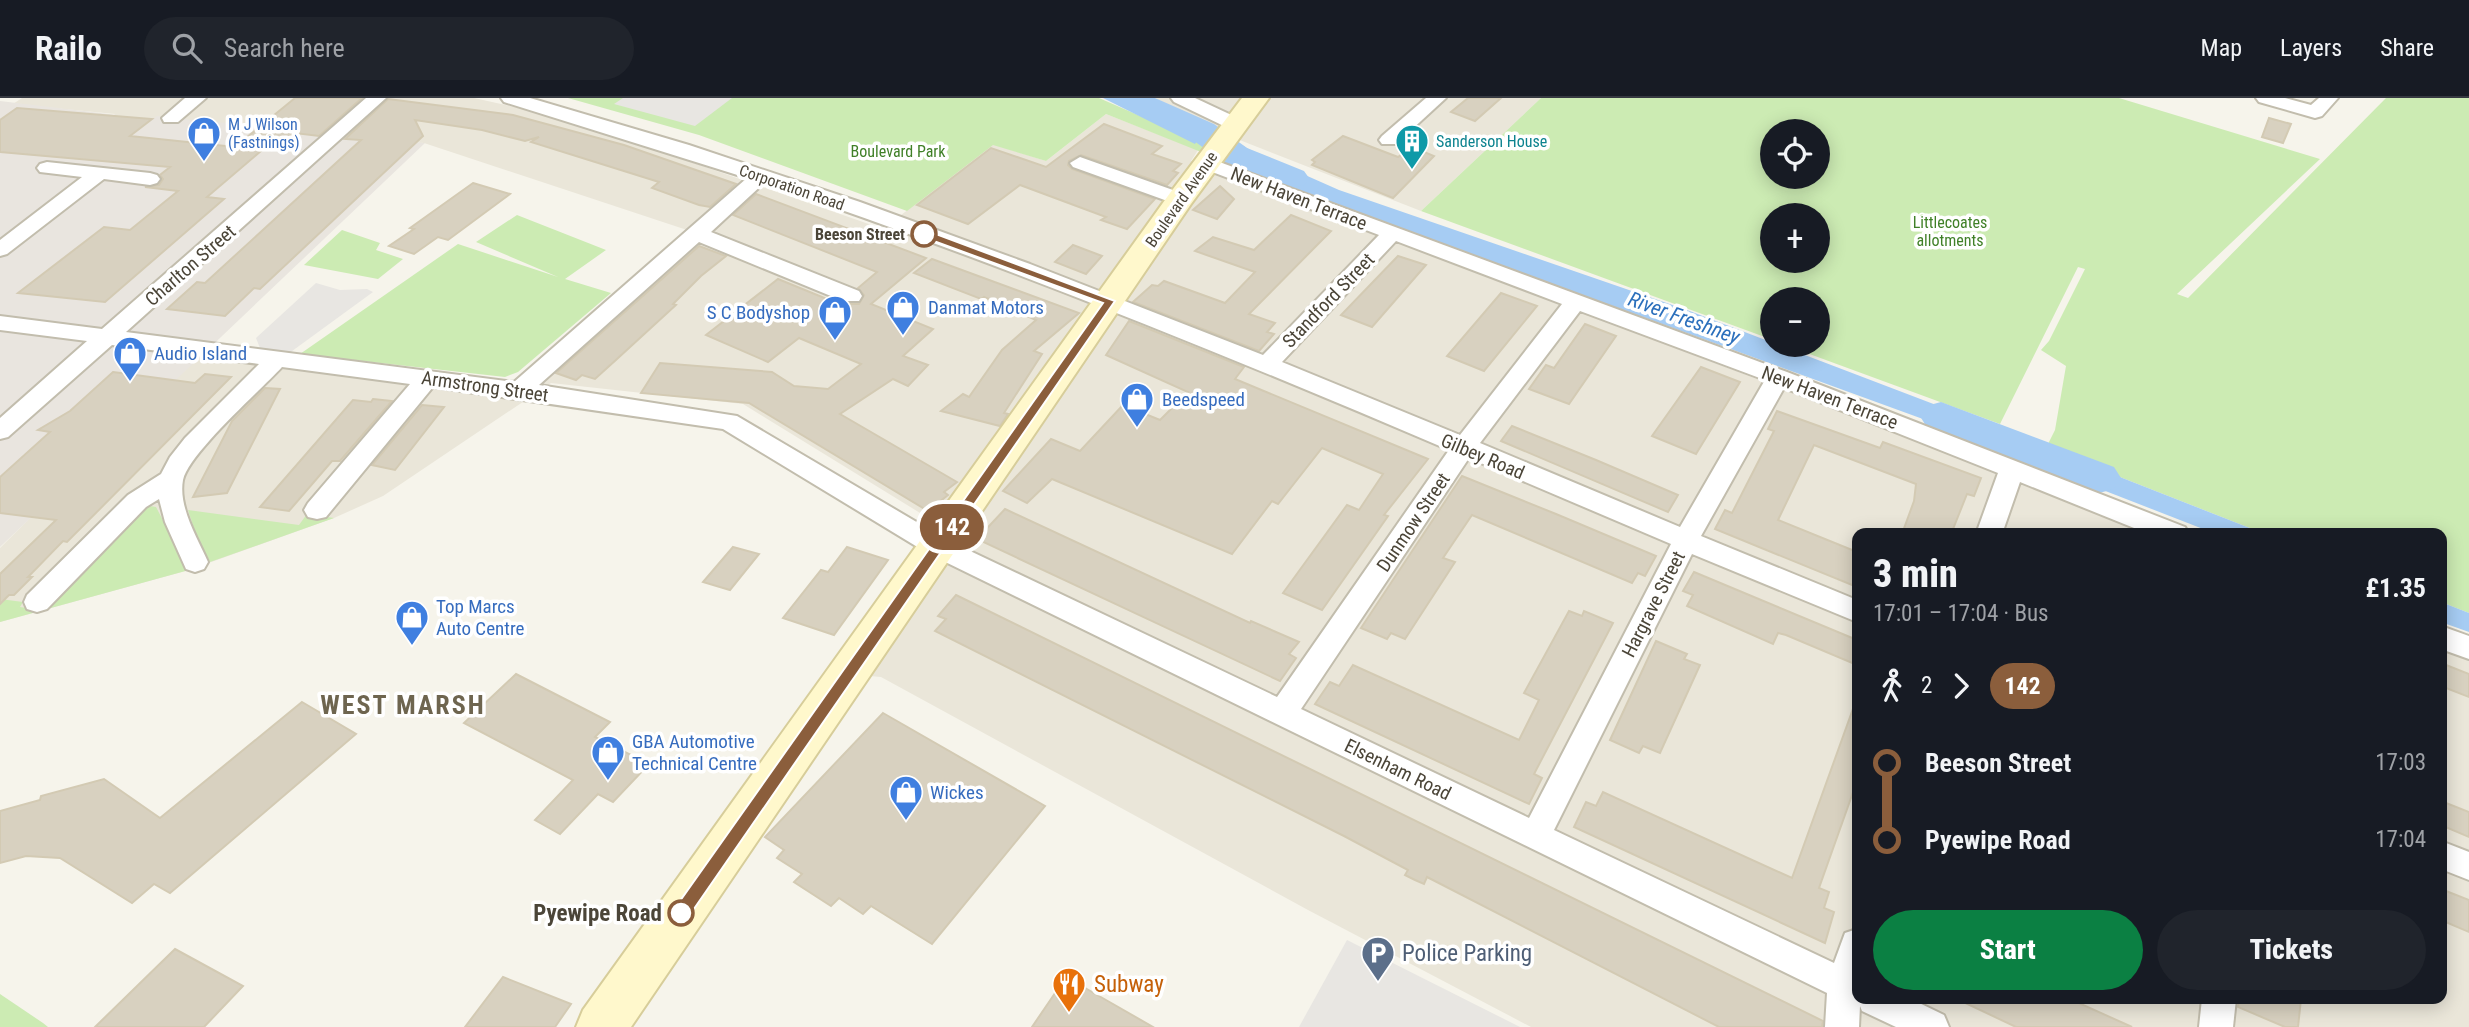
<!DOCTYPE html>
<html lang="en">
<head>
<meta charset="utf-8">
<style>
  body { margin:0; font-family:"Roboto Condensed",sans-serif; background:#20242c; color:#f1f3f6; height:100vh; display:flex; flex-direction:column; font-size:26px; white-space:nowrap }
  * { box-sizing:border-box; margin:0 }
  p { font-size:23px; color:#9ea1a6 }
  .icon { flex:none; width:38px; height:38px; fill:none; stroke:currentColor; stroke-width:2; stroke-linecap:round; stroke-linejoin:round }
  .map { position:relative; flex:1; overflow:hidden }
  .drawer { position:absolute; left:1852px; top:430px; width:595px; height:476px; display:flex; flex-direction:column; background:#171b24; border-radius:14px; box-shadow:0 4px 18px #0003 }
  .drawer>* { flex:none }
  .badge { padding:0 14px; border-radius:23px; font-size:24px; line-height:46px }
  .controls { position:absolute; left:1760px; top:21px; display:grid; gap:14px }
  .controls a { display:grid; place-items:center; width:70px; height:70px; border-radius:50%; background:#171b24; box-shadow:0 4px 18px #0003; font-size:35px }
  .map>.badge { position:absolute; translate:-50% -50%; box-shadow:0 0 0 4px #fff }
  .legs { display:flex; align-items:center; gap:10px; height:77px; padding:0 21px; font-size:23px }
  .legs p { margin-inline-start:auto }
  .summary { display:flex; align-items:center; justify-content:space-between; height:119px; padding:0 21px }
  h1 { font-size:38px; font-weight:800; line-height:52px }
  .action { display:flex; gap:14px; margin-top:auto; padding:14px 21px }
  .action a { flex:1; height:80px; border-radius:42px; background:#0b8043; color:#fff; font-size:28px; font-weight:800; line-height:80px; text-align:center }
  .action a+a { background:#20242c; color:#f1f3f6 }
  ul { padding:0 21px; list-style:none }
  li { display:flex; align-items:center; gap:24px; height:77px; font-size:26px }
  li i { display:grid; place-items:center; width:10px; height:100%; margin:0 9px; background:currentColor }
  li i::after { content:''; width:18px; height:18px; margin:-9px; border:5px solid; border-radius:50%; background:#171b24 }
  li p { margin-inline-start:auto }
  li:first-child i { background:linear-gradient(#0000 50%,currentColor 0) }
  li:last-child i { background:linear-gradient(currentColor 50%,#0000 0) }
  header { display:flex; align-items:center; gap:42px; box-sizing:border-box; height:98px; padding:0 35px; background:#171b24; border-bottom:2px solid #363941 }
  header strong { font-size:33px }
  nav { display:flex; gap:38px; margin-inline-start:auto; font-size:24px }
  .search { width:490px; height:63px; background:#20242c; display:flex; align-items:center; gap:18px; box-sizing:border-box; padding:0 24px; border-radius:38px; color:#9ea1a6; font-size:26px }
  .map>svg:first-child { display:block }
</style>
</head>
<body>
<header>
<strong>Railo</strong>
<div class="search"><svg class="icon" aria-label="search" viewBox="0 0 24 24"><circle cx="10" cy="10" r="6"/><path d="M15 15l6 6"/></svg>Search here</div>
<nav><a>Map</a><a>Layers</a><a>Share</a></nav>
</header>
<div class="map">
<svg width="2469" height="929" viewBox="0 0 2469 929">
  <rect width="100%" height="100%" fill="#f6f4eb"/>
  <!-- residential -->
  <g fill="#eae6d9">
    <polygon points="22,0 474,0 568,21 883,131 993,46 1046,63 1106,16 1198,52 1191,63 2159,436 1857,436 1857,901 2441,901 2441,544 2469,555 2469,929 1531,929 1308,812 881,579 846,576 951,434 743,306 551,285 383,398 334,420 189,472 0,524 0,450 191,259 508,298 687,132 424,45 141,30 105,25 115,16 13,6"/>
    <polygon points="1155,0 1541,0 1421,113 1232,39"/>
  </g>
  <!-- industrial -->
  <polygon fill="#e9e5df" points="0,3 117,17 106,25 141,29 157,18 425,45 0,449"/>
  <!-- green -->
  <g fill="#ccebb3" fill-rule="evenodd">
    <polygon points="568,0 1099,0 1209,48 1206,56 1106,16 1046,63 993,47 907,113 699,37"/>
    <path d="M1541 0H2119L2320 61 2177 196 2188 200 2386 0H2469V515L2441 504V436H2265L2046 350 2055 332 2066 268 2041 252 2049 243 2085 171 2078 169 2000 326 1785 247H1818V201H1773V242L1421 113ZM1773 33H1818V79H1773ZM1773 117H1818V163H1773Z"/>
    <polygon points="517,117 606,152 565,181 611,195 518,274 505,279 300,256 458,146 558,179 476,144"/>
    <polygon points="342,132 380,145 376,152 403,161 378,181 304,167"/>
    <polygon points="143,407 156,409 189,472 0,524 0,501 23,504 20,509 47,513 68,490 65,486"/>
    <polygon points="188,412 299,427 307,416 334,420 210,464 196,437"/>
    <polygon points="0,896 43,925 48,929 0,929"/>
  </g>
  <!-- parking -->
  <g fill="#e8e6e2">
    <polygon points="623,0 732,0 695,28 614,6"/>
    <polygon points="316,185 340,192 367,191 373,194 288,256 262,255 256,240"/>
    <polygon points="1347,842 1520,929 1299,929"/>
  </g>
  <!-- water -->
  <g fill="#a6ccf3">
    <polygon points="1103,0 1150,0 1205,25 1206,28 1195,46"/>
    <polygon points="1242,47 1255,55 1339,92 1687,212 2007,334 1997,348 1247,75 1230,67"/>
    <polygon points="2046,350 2265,436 2216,436 2036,366"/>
    <polygon points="2441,504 2469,515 2469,534 2441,524"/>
  </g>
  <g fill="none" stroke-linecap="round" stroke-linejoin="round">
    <!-- river -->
    <g fill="#a6ccf3" fill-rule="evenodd">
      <polygon points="1113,0 1155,0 1214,26 1247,50 1304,73 1309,80 1304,87 1292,90 1280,87 1223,64 1190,40 1118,7"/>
      <polygon points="1941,304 2114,369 2121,380 2114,391 2099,395 1926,328 1920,318 1926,308"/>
    </g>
  </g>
  <!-- building -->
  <g fill="#d8d1c0" stroke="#d3cab3" stroke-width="2">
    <polygon points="295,0 362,0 319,38 295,35 280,48 268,47 207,99 224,101 105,204 18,195 104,129 130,132 178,93 145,89 159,87 163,81 160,77 170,69 0,54 0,22 17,10 152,21 130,38 235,49"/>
    <polygon points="1468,0 1501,0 1475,23 1451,14"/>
    <polygon points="388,1 513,17 624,47 736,86 710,109 699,107 652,90 659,84 531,44 539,39 525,43 482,32 415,22 423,38 260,191 254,190 225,218 167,211 197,184 205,185 361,42 345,41"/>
    <polygon points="2269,20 2291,26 2283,45 2262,39"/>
    <polygon points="1104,26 1162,48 1152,56 1181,66 1173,73 1178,75 1167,87 1081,57 1069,63 1068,67 1072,71 1155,101 1127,131 1101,122 1106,119 1020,87 968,126 917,107 991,50 1046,69"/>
    <polygon points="1343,38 1398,59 1412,49 1434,58 1393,100 1312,67 1315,64 1312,62"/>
    <polygon points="473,85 510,96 448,142 438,139 414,156 389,148 414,131 410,130"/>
    <polygon points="1220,88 1234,101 1217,121 1193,112"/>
    <polygon points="756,96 926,160 871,206 933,231 903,258 928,267 908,288 893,281 840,316 957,384 944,394 948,397 928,413 749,305 641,295 660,265 772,274 794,288 828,291 861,266 799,240 768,264 706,237 778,181 839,206 859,206 864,197 858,190 877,174 733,117"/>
    <polygon points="1291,117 1331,133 1249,216 1275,225 1267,234 1274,236 1259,253 1133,204 1152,187 1158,188 1164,183 1225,205 1255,174 1195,153 1213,139 1254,152"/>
    <polygon points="1073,147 1102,158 1086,176 1055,164"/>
    <polygon points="699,148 726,158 701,178 673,206 676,207 617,261 595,281 582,277 576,282 556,275"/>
    <polygon points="1398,158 1426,167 1372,229 1341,217"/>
    <polygon points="932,161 1079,215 1034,253 1042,256 1004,315 1008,316 1000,328 941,313 963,296 969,299 1002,252 1036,222 984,199 981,201 914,175"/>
    <polygon points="1501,195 1537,208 1484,273 1447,258"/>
    <polygon points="1129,223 1244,269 1235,281 1428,361 1384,417 1388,418 1322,512 1283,495 1347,407 1359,412 1383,376 1322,350 1278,406 1272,403 1232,456 1052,381 1027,405 1003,393 1051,341 1080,353 1123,307 1160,322 1188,294 1106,257"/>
    <polygon points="1585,226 1616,238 1569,306 1529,291 1546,267 1554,270"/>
    <polygon points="1701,269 1740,284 1696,356 1652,338"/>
    <polygon points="113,274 195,285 205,276 231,279 67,444 63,443 28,479 32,479 14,497 9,497 0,506 0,476 56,422 0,415 0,379 50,334 38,332 70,313"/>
    <polygon points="265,290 280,291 227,395 193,399 232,323"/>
    <polygon points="373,301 392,303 340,363 332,363 289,413 260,409 353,302 371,304"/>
    <polygon points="422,307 444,309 395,372 372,367"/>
    <polygon points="1777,313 1880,350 1883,344 1981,380 1974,398 1967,396 1951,436 1902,436 1914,403 1916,386 1814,347 1778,422 1857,454 1857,489 1715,431 1725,412 1732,415 1774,333 1768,331"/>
    <polygon points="1512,328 1596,362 1678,397 1668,414 1501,343"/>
    <polygon points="1462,378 1556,416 1656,458 1645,478 1638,475 1632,485 1472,417 1443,460 1455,464 1405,541 1391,535 1387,541 1361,530"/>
    <polygon points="1005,411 1250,525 1251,523 1299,544 1289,556 1296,560 1280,583 977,441"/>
    <polygon points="733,449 759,456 730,492 703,484"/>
    <polygon points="847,449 888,462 834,537 783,520 821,472 828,474"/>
    <polygon points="1694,474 1857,542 1857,567 1786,537 1778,535 1773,546 1687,508 1693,497 1683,493"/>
    <polygon points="956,497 1823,923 1822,929 1719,929 1427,779 1424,786 1415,782 1405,777 1408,772 1344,738 935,533 946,521 938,518"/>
    <polygon points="1569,513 1582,518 1584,513 1613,525 1534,676 1542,680 1529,706 1315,606 1330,584 1339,588 1353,567 1519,642 1539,602 1524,595"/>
    <polygon points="1656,543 1687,556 1684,561 1700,567 1660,655 1643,648 1639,655 1610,642"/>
    <polygon points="2441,565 2469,576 2469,599 2441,588"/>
    <polygon points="516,576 610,624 595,639 649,666 613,704 598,696 560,736 535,722 573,682 464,625"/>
    <polygon points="302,604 356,636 170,795 154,786 132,805 60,760 26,758 0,765 0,713 40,702 41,698 104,681 160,720"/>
    <polygon points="1854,608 1857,609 1857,683 1819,790 1829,794 1824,810 1834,814 1825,845 1574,729 1586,704 1596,708 1603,694 1792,780"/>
    <polygon points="883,615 1045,708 932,846 871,808 863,816 839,800 831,808 794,784 802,776 777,760 784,752 765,739"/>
    <polygon points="2441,703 2469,714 2469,739 2441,727"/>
    <polygon points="2441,791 2469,802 2469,834 2441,822"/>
    <polygon points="175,851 243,888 204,929 95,929"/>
    <polygon points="503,879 571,906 555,929 465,929"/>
    <polygon points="1066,879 1106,902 1153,929 1032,929"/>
    <polygon points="1957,901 2070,901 2132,929 2016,929"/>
    <polygon points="2239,901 2301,901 2298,929 2285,929 2238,909"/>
  </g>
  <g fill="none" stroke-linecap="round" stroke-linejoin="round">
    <defs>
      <g id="street">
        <polygon points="185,0 206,0 178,24 164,24 162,20"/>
        <path d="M366 0H386L126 234 514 284 747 80 504 4 501 0H530L689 47 860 104 1030 166 1263 257 1379 137 1199 69 1196 65 1206 59 1787 274 2185 429 2189 436H2149L2020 384 2002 436H1976L1998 375 1784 290 1701 438 1857 502V524L1692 456 1554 732 1834 865 1845 835 1857 831V901H1911L1944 917 1949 929H1896L1862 913 1860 908 1859 929H1825L1827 895 929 456 723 331 433 289 326 419 317 421 308 419 304 412 308 405 410 286 282 269C261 292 189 355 183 382 178 409 198 441 208 464L204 471 195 474 186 471 165 424 159 401 146 409 47 511 37 514 27 511 24 504 27 497 128 397 161 376 170 359 185 340 259 266 112 247 8 339 0 341V320L87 243 0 232V218L102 231ZM764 85C997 164 1224 256 1449 352L1277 599 947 442 737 318 539 287 699 144 843 203H859L862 198 859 193 711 134ZM1396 143 1562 206 1460 337 1282 264ZM1580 213 1765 282 1680 429 1480 345ZM1469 360 1671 446 1529 720 1301 611Z"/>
        <polygon points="1171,0 1195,0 1242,22 1244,26 1235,32 1228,30 1174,4"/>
        <polygon points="1426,0 1446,0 1396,46 1382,46 1379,42 1382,38"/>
        <polygon points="2256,0 2285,0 2311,7 2319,0 2338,0 2322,18 2315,20 2259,4"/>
        <polygon points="1080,59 1187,97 1190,101 1187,105 1173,105 1073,69 1070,65"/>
        <polygon points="47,64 150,75 157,77 160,81 157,85 150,87 104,81 7,156 0,158 0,142 82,79 40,74 37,70 40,66"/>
        <polygon points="2441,528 2469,538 2469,561 2441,551"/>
        <polygon points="2441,743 2469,754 2469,782 2441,771"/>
        <polygon points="2202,901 2236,901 2233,929 2199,929"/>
      </g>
      <polygon id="secondary" points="1242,0 1269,0 1191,106 631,929 576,929 583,912 1170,95"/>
    </defs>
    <!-- street casing -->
    <use href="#street" stroke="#c2bdad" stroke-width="4"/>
    <!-- secondary casing -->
    <use href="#secondary" stroke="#d7cd9a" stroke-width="4"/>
    <!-- street -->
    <use href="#street" fill="#fff" fill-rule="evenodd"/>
    <!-- secondary -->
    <use href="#secondary" fill="#fff8cc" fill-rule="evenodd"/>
  </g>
  <!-- line-1 -->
  <polygon fill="#8b5e3c" stroke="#fff" stroke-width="2" points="920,133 928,133 1115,203 687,821 681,823 675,821 673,815 675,810 1103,205 920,138"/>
  <!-- icons -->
  <defs>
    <symbol id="shop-pin" viewBox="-11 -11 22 30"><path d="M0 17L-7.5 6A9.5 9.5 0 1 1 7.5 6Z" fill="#3f7fe0" stroke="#fff"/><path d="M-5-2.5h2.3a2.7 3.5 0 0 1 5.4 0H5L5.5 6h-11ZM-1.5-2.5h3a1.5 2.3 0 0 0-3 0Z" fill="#fff"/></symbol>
    <symbol id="building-pin" viewBox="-11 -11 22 30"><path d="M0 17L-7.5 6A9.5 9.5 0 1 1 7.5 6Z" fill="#0f9aa8" stroke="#fff"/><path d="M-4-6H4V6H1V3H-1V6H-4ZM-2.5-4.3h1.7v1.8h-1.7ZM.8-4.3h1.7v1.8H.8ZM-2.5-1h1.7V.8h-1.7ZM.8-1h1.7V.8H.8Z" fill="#fff"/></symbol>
    <symbol id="parking-pin" viewBox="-11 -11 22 30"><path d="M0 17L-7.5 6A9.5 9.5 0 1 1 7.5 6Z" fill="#5c6f8a" stroke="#fff"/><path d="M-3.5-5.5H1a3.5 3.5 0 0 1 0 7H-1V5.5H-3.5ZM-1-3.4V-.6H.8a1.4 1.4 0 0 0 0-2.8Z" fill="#fff"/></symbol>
    <symbol id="restaurant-pin" viewBox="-11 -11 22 30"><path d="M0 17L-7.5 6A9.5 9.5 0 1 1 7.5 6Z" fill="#e8710a" stroke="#fff"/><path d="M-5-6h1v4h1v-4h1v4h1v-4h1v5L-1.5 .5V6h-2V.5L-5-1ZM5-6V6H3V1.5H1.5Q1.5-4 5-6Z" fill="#fff"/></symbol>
  </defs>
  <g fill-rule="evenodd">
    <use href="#shop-pin" x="185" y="16" width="38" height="52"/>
    <use href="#building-pin" x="1393" y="24" width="38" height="52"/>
    <use href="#shop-pin" x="884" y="190" width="38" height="52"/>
    <use href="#shop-pin" x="816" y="195" width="38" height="52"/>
    <use href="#shop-pin" x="111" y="236" width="38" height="52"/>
    <use href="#shop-pin" x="1118" y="282" width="38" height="52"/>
    <use href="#shop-pin" x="393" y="500" width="38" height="52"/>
    <use href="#shop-pin" x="589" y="635" width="38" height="52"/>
    <use href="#shop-pin" x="887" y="675" width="38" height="52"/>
    <use href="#parking-pin" x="1359" y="836" width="38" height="52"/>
    <use href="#restaurant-pin" x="1050" y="867" width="38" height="52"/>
  </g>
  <!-- markers -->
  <g fill="#fff" stroke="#8b5e3c" stroke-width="3.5">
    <circle cx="924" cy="136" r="12"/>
    <circle cx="681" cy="815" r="12"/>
  </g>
  <g text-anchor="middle" stroke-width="7" stroke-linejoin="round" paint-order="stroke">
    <!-- far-shop labels -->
    <g font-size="16" fill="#366cbe" stroke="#fff" text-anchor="start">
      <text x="228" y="32">M J Wilson<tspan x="228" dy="18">(Fastnings)</tspan></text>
    </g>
    <!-- far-culture labels -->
    <g font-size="16" fill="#0d838f" stroke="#fff" text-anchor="start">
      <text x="1436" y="49">Sanderson House</text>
    </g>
    <!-- far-park labels -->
    <g font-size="16" fill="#408028" stroke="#fff">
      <text x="898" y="59">Boulevard Park</text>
      <text x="1950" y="130">Littlecoates<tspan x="1950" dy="18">allotments</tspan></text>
    </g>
    <!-- far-street labels -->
    <g font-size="16" fill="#4b4538" stroke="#fff">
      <text transform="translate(792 89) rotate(19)" y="6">Corporation Road</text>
      <text transform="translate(1181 101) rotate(-55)" y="6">Boulevard Avenue</text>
    </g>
    <!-- far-stop labels -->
    <g font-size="16" font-weight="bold" fill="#4b4538" stroke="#fff" text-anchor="end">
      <text x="905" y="142">Beeson Street</text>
    </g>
    <!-- street labels -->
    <g font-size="19" fill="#4b4538" stroke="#fff">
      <text transform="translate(1299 100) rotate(21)" y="7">New Haven Terrace</text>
      <text transform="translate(190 167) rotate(-41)" y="7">Charlton Street</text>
      <text transform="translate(1328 202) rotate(-46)" y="7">Standford Street</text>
      <text transform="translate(485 288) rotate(8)" y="7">Armstrong Street</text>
      <text transform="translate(1830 299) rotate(21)" y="7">New Haven Terrace</text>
      <text transform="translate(1483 358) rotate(23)" y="7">Gilbey Road</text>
      <text transform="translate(1413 424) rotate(-56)" y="7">Dunmow Street</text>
      <text transform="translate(1653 506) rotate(-63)" y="7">Hargrave Street</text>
      <text transform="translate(1398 671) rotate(26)" y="7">Elsenham Road</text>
    </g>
    <!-- shop labels -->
    <g font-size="19" fill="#366cbe" stroke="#fff" text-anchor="start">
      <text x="928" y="216">Danmat Motors</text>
      <text x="810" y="221" text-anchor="end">S C Bodyshop</text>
      <text x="154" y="262">Audio Island</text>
      <text x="1162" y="308">Beedspeed</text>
      <text x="436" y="515">Top Marcs<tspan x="436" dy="22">Auto Centre</tspan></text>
      <text x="632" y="650">GBA Automotive<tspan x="632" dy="22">Technical Centre</tspan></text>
      <text x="930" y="701">Wickes</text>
    </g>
    <!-- water labels -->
    <g font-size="21" font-style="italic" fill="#2c70bc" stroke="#fff">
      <text transform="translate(1684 220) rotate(20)" y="7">River Freshney</text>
    </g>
    <!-- near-stop labels -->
    <g font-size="23" font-weight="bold" fill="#4b4538" stroke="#fff" text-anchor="end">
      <text x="662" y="823">Pyewipe Road</text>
    </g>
    <!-- near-service labels -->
    <g font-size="23" fill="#4e5e75" stroke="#fff" text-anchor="start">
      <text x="1402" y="863">Police Parking</text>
    </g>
    <!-- near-food labels -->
    <g font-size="23" fill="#c56008" stroke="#fff" text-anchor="start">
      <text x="1094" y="894">Subway</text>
    </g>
    <!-- district labels -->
    <g font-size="26" font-weight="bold" letter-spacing="2" fill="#6e654f" stroke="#fff">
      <text x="403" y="616">WEST MARSH</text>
    </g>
  </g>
</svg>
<div class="controls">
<a><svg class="icon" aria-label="locate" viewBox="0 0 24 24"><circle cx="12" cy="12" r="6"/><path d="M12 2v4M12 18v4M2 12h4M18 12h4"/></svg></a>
<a>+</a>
<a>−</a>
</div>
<b class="badge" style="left:952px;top:429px;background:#8b5e3c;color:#fff">142</b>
<section class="drawer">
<div class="summary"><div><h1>3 min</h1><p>17:01 – 17:04 · Bus</p></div><b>£1.35</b></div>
<div class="legs"><svg class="icon" aria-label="walk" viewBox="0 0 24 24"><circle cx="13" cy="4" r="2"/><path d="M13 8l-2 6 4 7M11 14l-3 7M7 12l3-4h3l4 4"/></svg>2<svg class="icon" aria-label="forward" viewBox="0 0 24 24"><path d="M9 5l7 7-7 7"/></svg><b class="badge" style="background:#8b5e3c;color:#fff">142</b></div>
<ul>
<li><i style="color:#8b5e3c"></i><b>Beeson Street</b><p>17:03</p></li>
<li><i style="color:#8b5e3c"></i><b>Pyewipe Road</b><p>17:04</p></li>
</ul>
<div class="action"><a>Start</a><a>Tickets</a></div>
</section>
</div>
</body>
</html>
